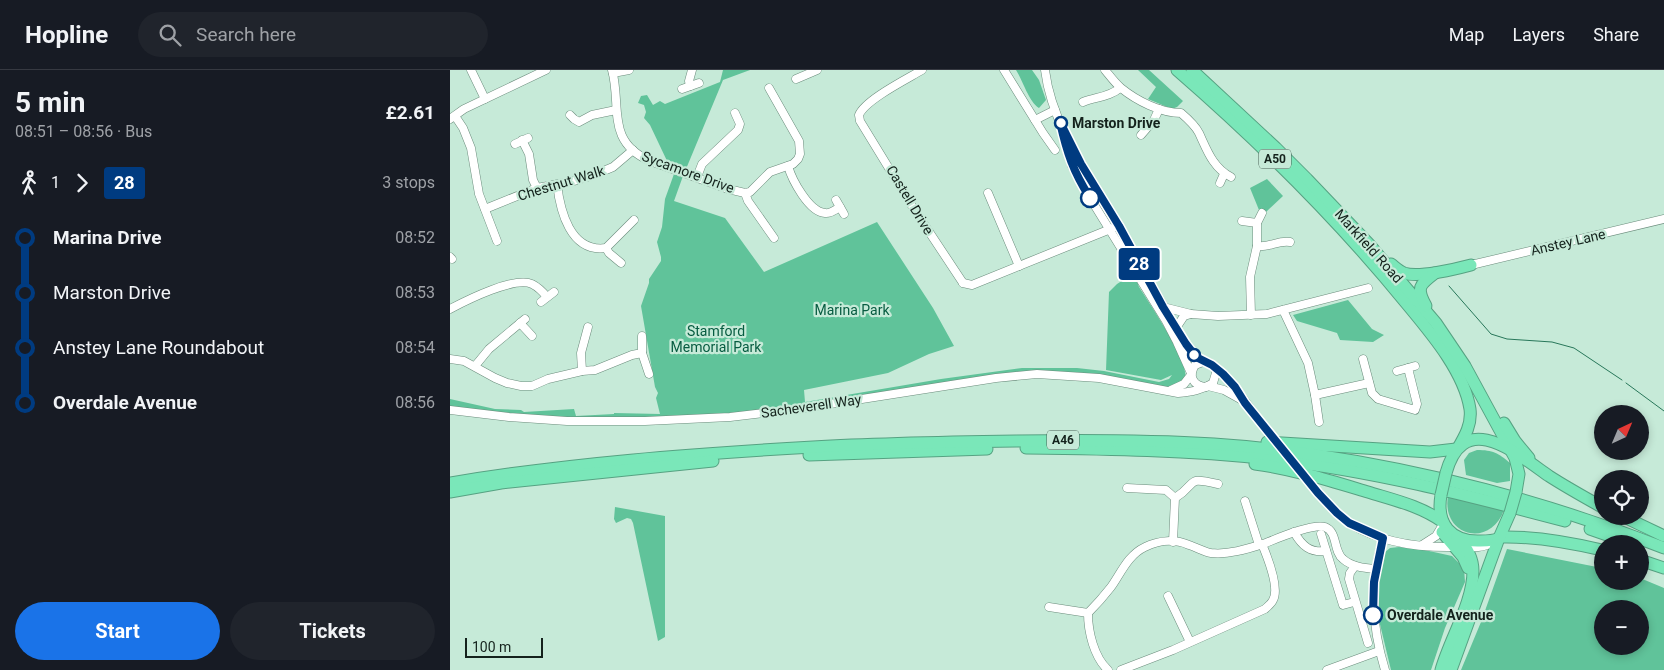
<!DOCTYPE html>
<html lang="en">
<head>
<meta charset="utf-8">
<style>
  body { margin:0; font-family:Roboto,sans-serif; background:#20242c; color:#f1f3f6; height:100vh; display:flex; flex-direction:column; font-size:19px; white-space:nowrap }
  * { box-sizing:border-box; margin:0 }
  p { font-size:16px; color:#9ea1a6 }
  .icon { flex:none; width:28px; height:28px; fill:none; stroke:currentColor; stroke-width:2; stroke-linecap:round; stroke-linejoin:round }
  .map { position:relative; flex:1; overflow:hidden }
  .details { display:flex; flex-direction:column; background:#171b24; width:450px }
  .details>* { flex:none }
  .badge { padding:0 10px; border-radius:4px; font-size:18px; line-height:32px }
  .needle { width:32px; rotate:44deg }
  .tools { position:absolute; left:1144px; top:335px; display:grid; gap:10px }
  .tools a { display:grid; place-items:center; width:55px; height:55px; border-radius:50%; background:#171b24; box-shadow:0 2px 8px #0003; font-size:25px }
  .scale { position:absolute; left:15px; bottom:12px; width:78px; box-sizing:border-box; padding-left:5px; border:2px solid #14221c; border-top:0; font-size:14px; line-height:18px; white-space:nowrap; color:#14221c; -webkit-text-stroke:4px #c6ead8; paint-order:stroke }
  .map>.badge { position:absolute; translate:-50% -50%; box-shadow:0 0 0 2px #fff }
  .legs { display:flex; align-items:center; gap:8px; height:55px; padding:0 15px; font-size:16px }
  .legs p { margin-inline-start:auto }
  .head { display:flex; align-items:center; justify-content:space-between; height:85px; padding:0 15px }
  h1 { font-size:28px; font-weight:700; line-height:38px }
  .button { display:flex; gap:10px; margin-top:auto; padding:10px 15px }
  .button a { flex:1; height:58px; border-radius:30px; background:#1a73e8; color:#fff; font-size:20px; font-weight:700; line-height:58px; text-align:center }
  .button a+a { background:#20242c; color:#f1f3f6 }
  ul { padding:0 15px; list-style:none }
  li { display:flex; align-items:center; gap:18px; height:55px; font-size:19px }
  li i { display:grid; place-items:center; width:8px; height:100%; margin:0 6px; background:currentColor }
  li i::after { content:''; width:12px; height:12px; margin:-6px; border:4px solid; border-radius:50%; background:#171b24 }
  li p { margin-inline-start:auto }
  li:first-child i { background:linear-gradient(#0000 50%,currentColor 0) }
  li:last-child i { background:linear-gradient(currentColor 50%,#0000 0) }
  header { display:flex; align-items:center; gap:30px; box-sizing:border-box; height:70px; padding:0 25px; background:#171b24; border-bottom:1px solid #363941 }
  header strong { font-size:24px }
  nav { display:flex; gap:28px; margin-inline-start:auto; font-size:18px }
  .search { width:350px; height:45px; background:#20242c; display:flex; align-items:center; gap:12px; box-sizing:border-box; padding:0 18px; border-radius:28px; color:#9ea1a6; font-size:19px }
  main { display:flex; flex:1; min-height:0 }
  .map>svg:first-child { display:block }
</style>
</head>
<body>
<header>
<strong>Hopline</strong>
<div class="search"><svg class="icon" aria-label="search" viewBox="0 0 24 24"><circle cx="10" cy="10" r="6"/><path d="M15 15l6 6"/></svg>Search here</div>
<nav><a>Map</a><a>Layers</a><a>Share</a></nav>
</header>
<main>
<section class="details">
<div class="head"><div><h1>5 min</h1><p>08:51 – 08:56 · Bus</p></div><b>£2.61</b></div>
<div class="legs"><svg class="icon" aria-label="walk" viewBox="0 0 24 24"><circle cx="13" cy="4" r="2"/><path d="M13 8l-2 6 4 7M11 14l-3 7M7 12l3-4h3l4 4"/></svg>1<svg class="icon" aria-label="forward" viewBox="0 0 24 24"><path d="M9 5l7 7-7 7"/></svg><b class="badge" style="background:#003b80;color:#fff">28</b><p>3 stops</p></div>
<ul>
<li><i style="color:#003b80"></i><b>Marina Drive</b><p>08:52</p></li>
<li><i style="color:#003b80"></i><span>Marston Drive</span><p>08:53</p></li>
<li><i style="color:#003b80"></i><span>Anstey Lane Roundabout</span><p>08:54</p></li>
<li><i style="color:#003b80"></i><b>Overdale Avenue</b><p>08:56</p></li>
</ul>
<div class="button"><a>Start</a><a>Tickets</a></div>
</section>
<div class="map">
<svg width="1214" height="600" viewBox="0 0 1214 600">
  <rect width="100%" height="100%" fill="#c6ead8"/>
  <!-- green -->
  <g fill="#60c39a" fill-rule="evenodd">
    <polygon points="273,0 300,0 273,10 236,99 218,93 200,55 194,48 196,42 194,35 188,33 191,26 197,25 203,35 210,31 215,34 270,12"/>
    <path d="M566 0H582L589 10 596 30 589 38C579 32 573 11 566 0Z"/>
    <polygon points="688,0 699,0 733,31 727,37 722,39 698,29 706,17"/>
    <path d="M224 104 233 106 224 131 275 148 314 202 427 152 483 238 504 276 479 284 438 303 354 320 355 332 491 309 572 298H627L654 301 709 312 719 309 722 305 711 310 656 300 659 222 667 214 678 207 679 205C686 205 687 211 689 217 698 231 740 293 735 307 732 315 722 317 715 317L636 303 605 302C541 310 477 319 414 327 353 336 292 344 230 347 153 351 76 347 0 337V329L45 339 71 340 74 342 124 339 126 346 164 344V343L210 344 206 328 208 323 205 317 191 236 199 213V209L211 191V187L207 172 212 157 215 129Z"/>
    <polygon points="817,109 833,126 816,142 809,140 800,118"/>
    <polygon points="898,230 922,259 934,265 923,272 890,270 887,263 847,251 843,245"/>
    <path d="M1027 380C1043 380 1048 383 1060 393V411L1047 413 1016 405 1014 390 1019 383Z"/>
    <path d="M998 426 1054 440C1040 479 991 466 998 426Z"/>
    <polygon points="165,437 215,446 215,567 208,571 183,453 181,449 177,448 166,453 164,449"/>
    <polygon points="949,477 970,479 1002,486 1014,498 1015,512 995,558 981,600 941,600 928,546 928,520 931,493 934,483 940,478"/>
    <path d="M1057 479 1152 498V511H1190V508L1214 518V600H1011L1031 552ZM1152 539H1190V576H1152Z"/>
  </g>
  <g fill="none" stroke-linecap="round" stroke-linejoin="round">
    <!-- stream -->
    <g stroke="#28775a" stroke-width="1">
      <polyline points="999,216 1041,264 1057,269 1102,272 1124,278 1172,310"/>
      <polyline points="1176,313 1214,341"/>
    </g>
    <defs>
      <g id="minor">
        <polyline points="21,0 35,29"/>
        <path d="M162 0C172 36 155 71 200 91L278 119 295 123 300 122 320 102 343 94 348 89 350 84 349 71 319 18"/>
        <path d="M472 0C457 9 415 30 409 45L410 51 462 136 513 213"/>
        <polyline points="554,0 593,63 605,80"/>
        <path d="M595 0C602 57 640 106 668 155 691 194 712 235 736 275 745 287 747 287 760 293 765 296 770 302 774 306 788 319 797 334 808 349"/>
        <path d="M655 0C660 6 665 13 671 18 687 31 711 43 731 43 738 49 745 55 749 63 757 80 763 98 781 107"/>
        <polyline points="163,3 179,0"/>
        <polyline points="346,9 367,0"/>
        <polyline points="240,16 239,11 242,0"/>
        <polyline points="232,19 249,13"/>
        <path d="M633 32C645 27 660 27 670 18"/>
        <polyline points="120,45 124,49 129,52 142,45 166,40"/>
        <polyline points="5,46 13,58 21,78 29,124 47,171"/>
        <polyline points="0,49 14,39 96,0"/>
        <polyline points="585,50 605,40"/>
        <polyline points="613,64 622,96 632,115 716,251 727,272 741,303"/>
        <polyline points="691,65 704,50 709,39"/>
        <polyline points="72,70 79,84 83,110 87,118"/>
        <polyline points="65,74 78,68"/>
        <path d="M338 96C342 110 359 142 375 143 380 144 385 140 390 137"/>
        <polyline points="247,107 252,94 288,60 290,54 285,43"/>
        <polyline points="770,113 774,104"/>
        <path d="M107 114C110 140 120 183 156 178L184 150"/>
        <polyline points="295,123 298,131 324,168"/>
        <polyline points="538,123 569,196"/>
        <polyline points="386,130 394,144"/>
        <polyline points="35,139 87,118 124,111 144,105 163,97 183,80"/>
        <polyline points="792,151 807,153"/>
        <path d="M807 176C819 178 828 170 840 172"/>
        <polyline points="156,178 159,183 171,193"/>
        <polyline points="0,187 2,189"/>
        <polyline points="1021,195 1214,149"/>
        <polyline points="513,213 522,215 663,158"/>
        <polyline points="91,232 104,222"/>
        <polyline points="713,237 741,244 768,246 817,244 918,218"/>
        <path d="M0 239C17 230 65 206 82 214 88 217 93 222 97 227"/>
        <polyline points="833,240 858,293 865,325 869,352"/>
        <polyline points="801,245 800,207 807,176 807,153 812,143"/>
        <polyline points="70,253 82,266"/>
        <polyline points="726,258 734,246 741,244"/>
        <polyline points="192,266 192,283 199,304"/>
        <polyline points="0,289 14,291 45,308 57,313 71,316 82,316 98,309 132,301 145,300 182,285 192,283"/>
        <polyline points="913,289 922,323 928,329 965,340 967,334 958,298 965,296"/>
        <path d="M753 292 745 295C738 306 743 316 756 317"/>
        <polyline points="25,296 39,279 75,249"/>
        <polyline points="132,301 131,283 138,257"/>
        <polyline points="947,301 958,298"/>
        <polyline points="758,316 774,320 792,330"/>
        <polyline points="721,320 734,314 741,305"/>
        <polyline points="865,325 919,313"/>
        <path d="M0 340 59 347 117 351H195L280 347 348 339 546 308 587 304 649 308 728 323C742 322 752 320 763 313L766 303 765 298"/>
        <polyline points="677,418 716,420 725,428"/>
        <path d="M868 423C877 433 887 445 899 453 931 473 971 478 1007 477 1019 477 1031 479 1041 473"/>
        <polyline points="795,431 809,475"/>
        <path d="M844 462C852 476 860 483 876 481"/>
        <polyline points="871,464 893,535 904,532"/>
        <path d="M933 468C920 515 921 554 935 600"/>
        <path d="M723 472 725 428C749 413 734 406 768 414"/>
        <polyline points="972,475 986,466 992,456"/>
        <polyline points="905,496 900,503 899,509 918,573"/>
        <polyline points="718,526 740,572"/>
        <polyline points="599,537 638,543"/>
        <path d="M658 600C644 587 638 562 638 543 646 535 654 526 661 517 671 503 678 485 695 477 709 470 725 469 739 475 746 477 754 482 761 483 778 485 797 479 813 474 826 469 863 453 875 457 888 462 883 481 893 489 902 497 915 498 926 499"/>
        <path d="M671 600 723 580 815 539C818 536 822 533 823 530 830 518 817 486 812 474"/>
        <polyline points="877,600 929,581"/>
      </g>
      <g id="highway">
        <path d="M727 0C811 73 886 147 956 233 980 262 1014 301 1020 339 1022 354 1015 366 1008 378"/>
        <polyline points="742,0 826,78 857,109 919,174 986,253 1015,296 1065,388 1069,404 1066,422"/>
        <path d="M941 194C945 197 949 201 954 203 968 208 1006 199 1021 195"/>
        <path d="M976 236C966 218 969 215 985 203"/>
        <polyline points="1054,353 1065,371 1079,388"/>
        <polyline points="817,372 980,382 1006,379"/>
        <path d="M576 378C657 379 738 380 819 389 920 400 1017 425 1115 451"/>
        <polyline points="359,385 537,379"/>
        <path d="M805 394C843 399 881 411 918 422 944 430 971 436 993 452"/>
        <path d="M996 403C1014 338 1066 383 1099 406 1116 417 1134 427 1152 437"/>
        <path d="M0 413C120 393 241 384 363 377 431 373 498 372 566 371 632 370 698 370 764 374 914 384 1075 423 1214 478"/>
        <polyline points="0,422 51,413 263,391"/>
        <path d="M991 425C986 454 1001 472 1030 471 1037 471 1044 471 1049 468"/>
        <polyline points="1172,446 1214,466"/>
        <polyline points="1140,459 1183,474"/>
        <polyline points="992,462 1013,487 1018,498"/>
        <path d="M1050 467C1085 466 1118 472 1152 480"/>
        <polyline points="1190,490 1214,498"/>
        <path d="M991 600C1000 568 1023 533 1023 501 1023 487 1016 476 1007 467"/>
        <polyline points="1001,600 1049,468 1060,443"/>
      </g>
    </defs>
    <!-- minor casing -->
    <use href="#minor" stroke="#6b8c7c" stroke-width="9"/>
    <!-- highway casing -->
    <use href="#highway" stroke="#56a282" stroke-width="13"/>
    <!-- minor -->
    <use href="#minor" stroke="#fff" stroke-width="8"/>
    <!-- highway -->
    <use href="#highway" stroke="#7ae7b9" stroke-width="11"/>
    <defs>
      <polyline id="minor-bridge" points="808,349 868,423"/>
      <g id="highway-bridge">
        <polyline points="991,425 996,403"/>
        <polyline points="1060,443 1066,422"/>
      </g>
    </defs>
    <!-- minor-bridge casing -->
    <use href="#minor-bridge" stroke="#6b8c7c" stroke-width="9" stroke-linecap="butt"/>
    <!-- highway-bridge casing -->
    <use href="#highway-bridge" stroke="#56a282" stroke-width="13" stroke-linecap="butt"/>
    <!-- minor-bridge -->
    <use href="#minor-bridge" stroke="#fff" stroke-width="8"/>
    <!-- highway-bridge -->
    <use href="#highway-bridge" stroke="#7ae7b9" stroke-width="11"/>
  </g>
  <g fill="none" stroke-linecap="round" stroke-linejoin="round">
    <defs>
      <path id="line-1" d="M640 128C623 101 617 83 610 52L631 94 669 156 713 237 736 274 746 287 762 295 773 304 785 317 795 333 868 423 887 443 899 453 933 468 924 512 923 545"/>
    </defs>
    <!-- line-1 casing -->
    <use href="#line-1" stroke="#fff" stroke-width="11"/>
    <!-- line-1 -->
    <use href="#line-1" stroke="#003b80" stroke-width="8"/>
  </g>
  <!-- markers -->
  <g fill="#fff" stroke="#003b80" stroke-width="2.5">
    <circle cx="611" cy="53" r="6"/>
    <circle cx="640" cy="128" r="9"/>
    <circle cx="744" cy="285" r="6"/>
    <circle cx="923" cy="545" r="9"/>
  </g>
  <g text-anchor="middle" stroke-width="4.5" stroke-linejoin="round" paint-order="stroke">
    <!-- shield labels -->
    <g fill="#c6ead8" stroke="#495e54" stroke-width="1">
      <rect x="809" y="79.5" width="32" height="19" rx="4"/>
      <rect x="597" y="360.5" width="32" height="19" rx="4"/>
    </g>
    <g font-size="12" font-weight="bold" fill="#14221c">
      <text x="825" y="93">A50</text>
      <text x="613" y="374">A46</text>
    </g>
    <!-- stop labels -->
    <g font-size="14" font-weight="bold" fill="#14221c" stroke="#c6ead8" text-anchor="start">
      <text x="622" y="58">Marston Drive</text>
      <text x="937" y="550">Overdale Avenue</text>
    </g>
    <!-- street labels -->
    <g font-size="14" fill="#14221c" stroke="#c6ead8">
      <text transform="translate(238 102) rotate(20)" y="5">Sycamore Drive</text>
      <text transform="translate(111 113) rotate(-17)" y="5">Chestnut Walk</text>
      <text transform="translate(460 130) rotate(59)" y="5">Castell Drive</text>
      <text transform="translate(1118 172) rotate(-13)" y="5">Anstey Lane</text>
      <text transform="translate(919 176) rotate(48)" y="5">Markfield Road</text>
      <text transform="translate(361 336) rotate(-8)" y="5">Sacheverell Way</text>
    </g>
    <!-- park labels -->
    <g font-size="14" fill="#075c41" stroke="#c6ead8">
      <text x="402" y="245">Marina Park</text>
      <text x="266" y="266">Stamford<tspan x="266" dy="16">Memorial Park</tspan></text>
    </g>
  </g>
</svg>
<div class="tools">
<a><svg class="needle" viewBox="-14 -14 28 28"><path d="M0-13l5 13h-10z" fill="#e53935"/><path d="M0 13l5-13h-10z" fill="#9ea1a6"/></svg></a>
<a><svg class="icon" aria-label="locate" viewBox="0 0 24 24"><circle cx="12" cy="12" r="6"/><path d="M12 2v4M12 18v4M2 12h4M18 12h4"/></svg></a>
<a>+</a>
<a>−</a>
</div>
<div class="scale">100 m</div>
<b class="badge" style="left:689px;top:194px;background:#003b80;color:#fff">28</b>
</div>
</main>
</body>
</html>
